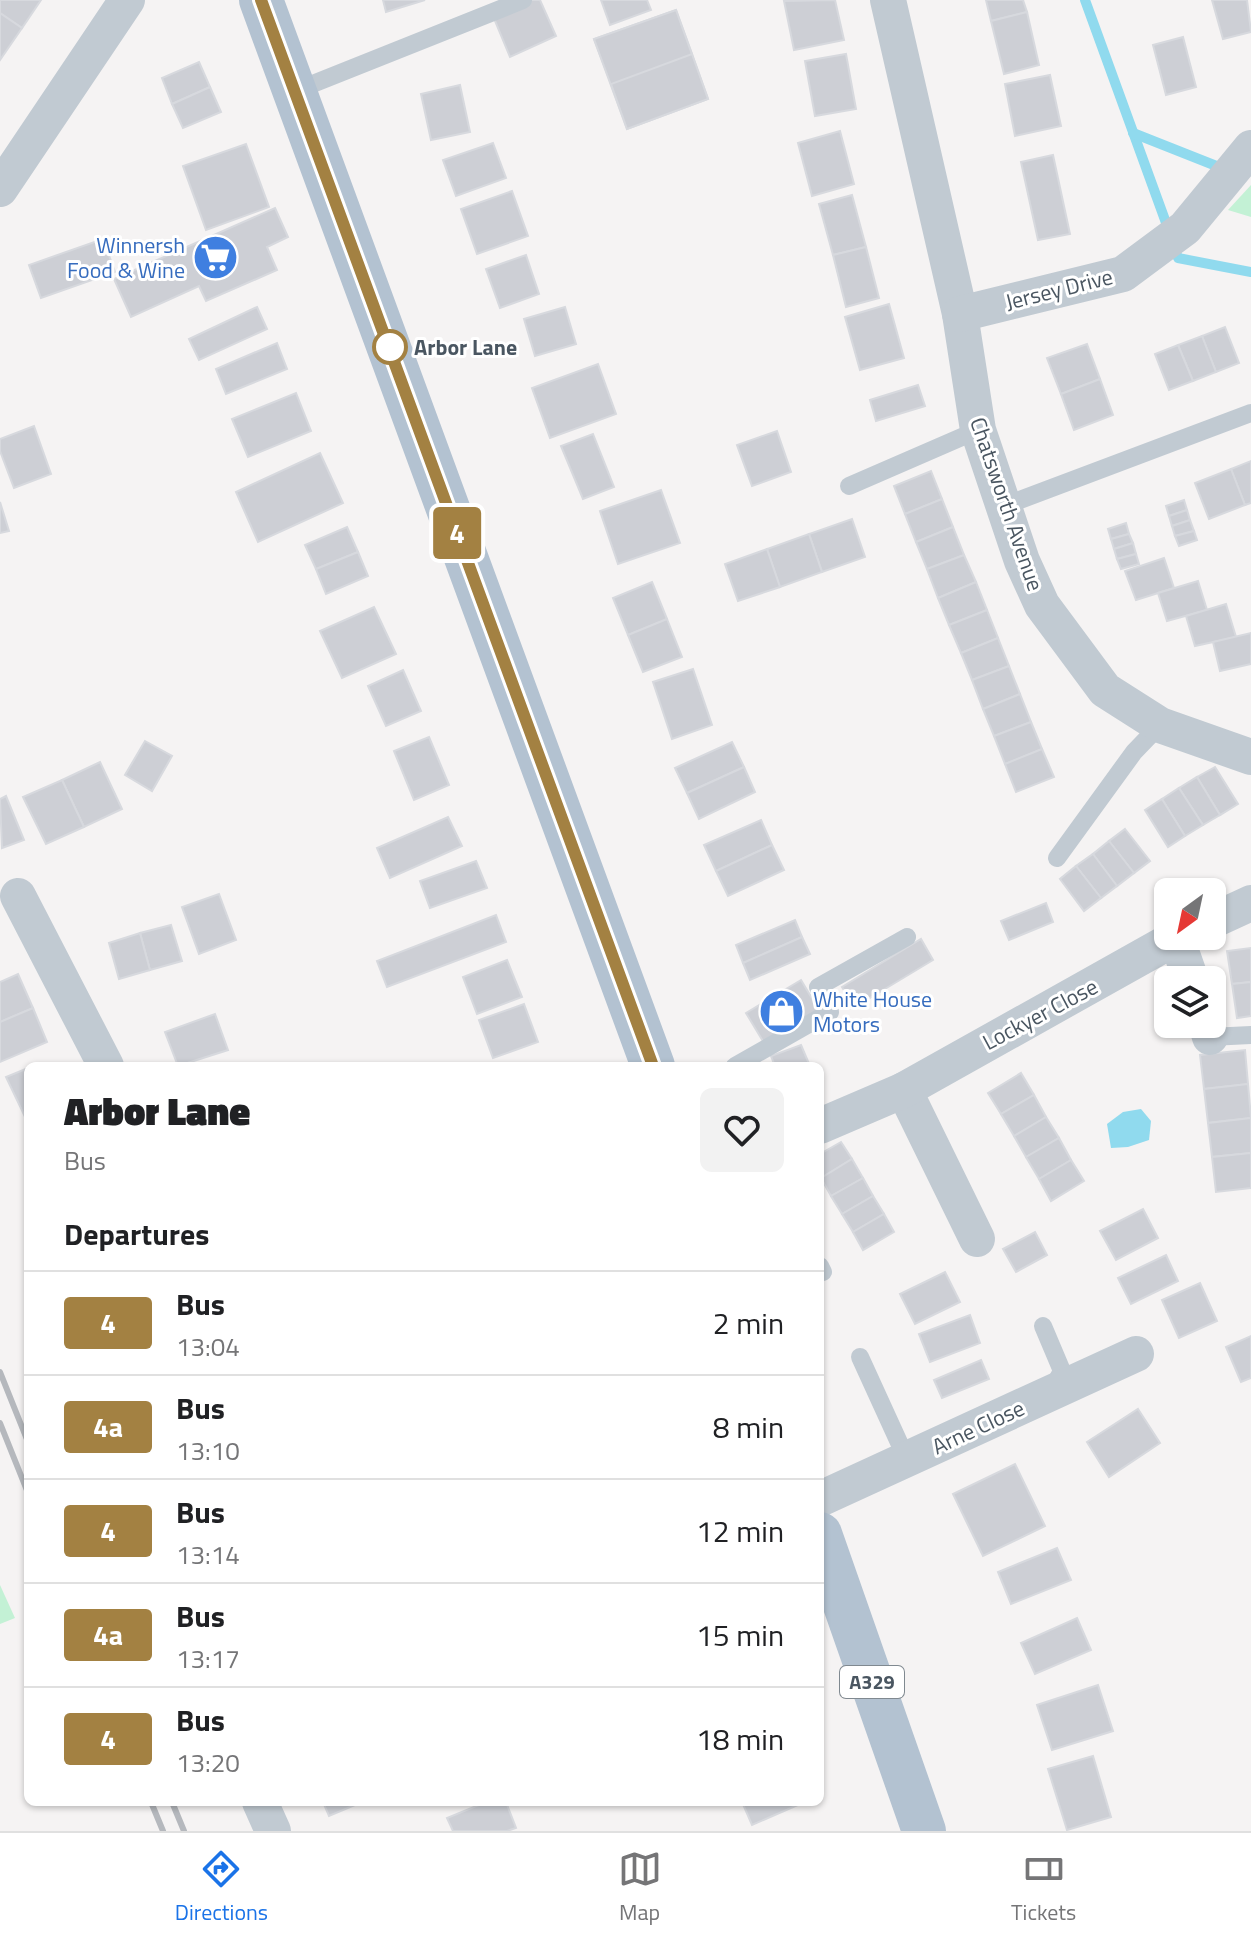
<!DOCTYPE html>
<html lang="en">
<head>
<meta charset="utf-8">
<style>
  body { margin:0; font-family:"Titillium Web",sans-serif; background:#f2f2f2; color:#202124; height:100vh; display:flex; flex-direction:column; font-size:30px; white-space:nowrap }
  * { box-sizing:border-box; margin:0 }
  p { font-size:26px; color:#757577 }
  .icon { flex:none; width:44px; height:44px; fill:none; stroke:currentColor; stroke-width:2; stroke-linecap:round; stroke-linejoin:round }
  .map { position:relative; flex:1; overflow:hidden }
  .drawer { position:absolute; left:24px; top:1062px; width:800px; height:744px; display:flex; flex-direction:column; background:#fff; border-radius:12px; box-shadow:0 2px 6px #0004 }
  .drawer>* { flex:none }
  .badge { padding:0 16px; border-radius:6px; font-size:28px; line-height:52px }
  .needle { width:52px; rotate:213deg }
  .fabs { position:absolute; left:1154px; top:878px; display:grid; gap:16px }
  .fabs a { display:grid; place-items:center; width:72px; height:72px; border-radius:12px; background:#fff; box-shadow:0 2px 6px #0004; font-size:40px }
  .map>.badge { position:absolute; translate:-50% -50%; box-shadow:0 0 0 4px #fff }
  h2 { padding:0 40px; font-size:30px; line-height:72px }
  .round { display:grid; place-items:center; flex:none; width:84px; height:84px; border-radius:12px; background:#f2f2f2 }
  .headline { display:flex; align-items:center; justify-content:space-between; height:136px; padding:0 40px }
  h1 { font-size:38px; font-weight:800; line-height:60px }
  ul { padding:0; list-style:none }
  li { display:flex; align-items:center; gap:24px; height:104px; padding:0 40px; border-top:2px solid #e0e0e0 }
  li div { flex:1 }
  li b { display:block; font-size:30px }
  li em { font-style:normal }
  li .badge { min-width:88px; font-weight:700; text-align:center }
  .dock { display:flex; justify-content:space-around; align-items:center; height:112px; border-top:2px solid #e0e0e0; background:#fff; font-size:22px; color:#757577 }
  .dock a { display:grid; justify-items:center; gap:4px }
  .dock .active { color:#1a73e8 }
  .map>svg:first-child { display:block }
</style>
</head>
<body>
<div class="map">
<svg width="1251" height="1831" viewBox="0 0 1251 1831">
  <rect width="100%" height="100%" fill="#f5f3f3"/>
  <!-- green -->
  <g fill="#c3f1d5">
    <polygon points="1251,185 1251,217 1228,210"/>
    <polygon points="0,1585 15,1618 0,1624"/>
  </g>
  <!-- water -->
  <polygon fill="#90daee" points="1141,1109 1151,1121 1149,1140 1128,1147 1111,1148 1107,1124 1123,1112"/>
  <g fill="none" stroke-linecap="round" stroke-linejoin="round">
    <!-- stream -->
    <g stroke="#90daee" stroke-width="10">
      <polyline points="1085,0 1169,231"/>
      <polyline points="1133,133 1224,169"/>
      <polyline points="1174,246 1178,258 1251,272"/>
    </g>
  </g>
  <!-- building -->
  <g fill="#cdcfd5" stroke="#d7d9de" stroke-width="2">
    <polygon points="0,0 41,0 22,28 0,13"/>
    <polygon points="383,0 425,0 386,12"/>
    <polygon points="530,0 540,0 556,36 510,57 493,16"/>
    <polygon points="601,0 647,0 651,10 610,25"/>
    <polygon points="835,0 844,40 794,50 784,1"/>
    <polygon points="986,0 1023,0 1027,12 991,21"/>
    <polygon points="1212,0 1247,0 1251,32 1223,39"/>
    <polygon points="676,10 692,54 611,84 594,39"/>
    <polygon points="676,10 708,99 627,129 594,39"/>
    <polygon points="1027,12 1039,65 1004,74 991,21"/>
    <polygon points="0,13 22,28 0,60"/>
    <polygon points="1183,37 1196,87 1166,95 1153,45"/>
    <polygon points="692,54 708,99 627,129 611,84"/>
    <polygon points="846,54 856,109 815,116 805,61"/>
    <polygon points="199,62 210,87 172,104 162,78"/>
    <polygon points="1050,75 1061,126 1015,136 1005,84"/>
    <polygon points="460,85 470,132 431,140 421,94"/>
    <polygon points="210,87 221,112 183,128 172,104"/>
    <polygon points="840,131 854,184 812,196 798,143"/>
    <polygon points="493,143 506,178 456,196 443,160"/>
    <polygon points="246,144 269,207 206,230 183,166"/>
    <polygon points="1053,155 1070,234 1038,240 1021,162"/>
    <polygon points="512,191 528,236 477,254 461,209"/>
    <polygon points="852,195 866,247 833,255 819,204"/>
    <polygon points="275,208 288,237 267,247 277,270 206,301 199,286 131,317 114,279"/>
    <polygon points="103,239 115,272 41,298 29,265"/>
    <polygon points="866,247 879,298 846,307 833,255"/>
    <polygon points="526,255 539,294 500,308 486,269"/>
    <polygon points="889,304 904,358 860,370 845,317"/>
    <polygon points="257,307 267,329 199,360 189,339"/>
    <polygon points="565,307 576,344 535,356 524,319"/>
    <polygon points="1225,327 1239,363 1216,372 1202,336"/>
    <polygon points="1202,336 1216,372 1193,381 1178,345"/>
    <polygon points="277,343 287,369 226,394 216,369"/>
    <polygon points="1087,344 1100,379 1061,394 1047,358"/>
    <polygon points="1178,345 1193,381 1169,390 1155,354"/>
    <polygon points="598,364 616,414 550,438 532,388"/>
    <polygon points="1100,379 1113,415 1074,430 1061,394"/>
    <polygon points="918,385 925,406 876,421 870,400"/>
    <polygon points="296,393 311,431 248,457 232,419"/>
    <polygon points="34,426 51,474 14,488 0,451 0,439"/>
    <polygon points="777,431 791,472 752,486 737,445"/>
    <polygon points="593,434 614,487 583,499 561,446"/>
    <polygon points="320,453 343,503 258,542 236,492"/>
    <polygon points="1251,461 1251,503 1245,505 1231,469"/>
    <polygon points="1231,469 1245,505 1209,519 1195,483"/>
    <polygon points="931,471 942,499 905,514 894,486"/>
    <polygon points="661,490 680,543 618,564 600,511"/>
    <polygon points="942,499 953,527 916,542 905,514"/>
    <polygon points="1184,500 1187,510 1169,516 1166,506"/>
    <polygon points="0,502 9,531 0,533"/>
    <polygon points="1187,510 1190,520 1172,526 1169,516"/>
    <polygon points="852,519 865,557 822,572 809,534"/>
    <polygon points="1190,520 1194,531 1175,536 1172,526"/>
    <polygon points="1126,523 1129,534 1111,539 1108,529"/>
    <polygon points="347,527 358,552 316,569 305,545"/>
    <polygon points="953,527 964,555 927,569 916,542"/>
    <polygon points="1194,531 1197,540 1179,546 1175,536"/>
    <polygon points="809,534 822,572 780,587 767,549"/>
    <polygon points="1129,534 1133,543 1114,549 1111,539"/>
    <polygon points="1133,543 1136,554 1117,559 1114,549"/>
    <polygon points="767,549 780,587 738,601 725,564"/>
    <polygon points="358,552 368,576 326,594 316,569"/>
    <polygon points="1136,554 1139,564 1121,569 1117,559"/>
    <polygon points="964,555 976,582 938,598 927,569"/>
    <polygon points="1164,558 1174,588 1136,600 1125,571"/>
    <polygon points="1198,581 1207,610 1167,621 1158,593"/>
    <polygon points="652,582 667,619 628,635 613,598"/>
    <polygon points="976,582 987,610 949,625 938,598"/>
    <polygon points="1226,604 1236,637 1195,646 1186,616"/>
    <polygon points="374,607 396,654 342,678 320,631"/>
    <polygon points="987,610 998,638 961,653 949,625"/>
    <polygon points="667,619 682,657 643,672 628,635"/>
    <polygon points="1251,633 1251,664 1220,671 1213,642"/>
    <polygon points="998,638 1009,666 972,680 961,653"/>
    <polygon points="1009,666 1020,694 983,709 972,680"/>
    <polygon points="693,669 712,725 672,739 653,682"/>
    <polygon points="403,670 421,711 386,726 368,686"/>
    <polygon points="1020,694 1031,722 994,736 983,709"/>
    <polygon points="1031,722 1042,749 1005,764 994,736"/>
    <polygon points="429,737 449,785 414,800 394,751"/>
    <polygon points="145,741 172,756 152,791 125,775"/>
    <polygon points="732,742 744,767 687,793 675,768"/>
    <polygon points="1042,749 1054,777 1016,792 1005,764"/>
    <polygon points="100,762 122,809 84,827 62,780"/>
    <polygon points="744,767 755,792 699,819 687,793"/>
    <polygon points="1215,767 1238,804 1220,815 1197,777"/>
    <polygon points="1197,777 1220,815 1203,825 1179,788"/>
    <polygon points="62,780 84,827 46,844 23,797"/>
    <polygon points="1179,788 1203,825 1185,836 1162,799"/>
    <polygon points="6,796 24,840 2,848 0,799"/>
    <polygon points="1162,799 1185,836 1168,847 1145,810"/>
    <polygon points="448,817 462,846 390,878 377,848"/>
    <polygon points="761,820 772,845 716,871 704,845"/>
    <polygon points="1125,829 1150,861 1134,873 1109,841"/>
    <polygon points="1109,841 1134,873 1117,886 1093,854"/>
    <polygon points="772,845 784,870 728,896 716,871"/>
    <polygon points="1093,854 1117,886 1101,898 1076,866"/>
    <polygon points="476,861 487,888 430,908 420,881"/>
    <polygon points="1076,866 1101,898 1084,911 1060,879"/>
    <polygon points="219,894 236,940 199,954 182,907"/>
    <polygon points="1046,903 1053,922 1009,940 1001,921"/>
    <polygon points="496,915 506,942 387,987 377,961"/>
    <polygon points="795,920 802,937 743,963 736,945"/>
    <polygon points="171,925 182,961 150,970 140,933"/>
    <polygon points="140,933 150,970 119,979 109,943"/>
    <polygon points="802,937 810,954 750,980 743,963"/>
    <polygon points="921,939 933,960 855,1007 842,987"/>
    <polygon points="1251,948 1251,982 1232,984 1227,951"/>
    <polygon points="507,960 522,997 477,1014 463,977"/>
    <polygon points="18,974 33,1008 0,1022 0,982"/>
    <polygon points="801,980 819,1010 764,1043 746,1013"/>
    <polygon points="1251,982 1251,1016 1237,1018 1232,984"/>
    <polygon points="524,1004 538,1042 493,1058 479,1020"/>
    <polygon points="33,1008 47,1042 0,1062 0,1022"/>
    <polygon points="215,1014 228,1050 178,1066 165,1032"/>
    <polygon points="801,1045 810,1066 775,1066 771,1056"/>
    <polygon points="1245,1050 1248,1084 1204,1089 1200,1055"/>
    <polygon points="28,1068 28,1118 26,1119 6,1077"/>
    <polygon points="1021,1073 1034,1095 1001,1114 988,1093"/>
    <polygon points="1248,1084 1251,1118 1208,1123 1204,1089"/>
    <polygon points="1034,1095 1046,1117 1014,1136 1001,1114"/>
    <polygon points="1046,1117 1059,1138 1026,1157 1014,1136"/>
    <polygon points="1251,1118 1251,1153 1212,1157 1208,1123"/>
    <polygon points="1059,1138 1071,1160 1039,1179 1026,1157"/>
    <polygon points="841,1142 852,1159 821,1178 820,1154"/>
    <polygon points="1251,1153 1251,1188 1216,1192 1212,1157"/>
    <polygon points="852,1159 863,1178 831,1196 821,1178"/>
    <polygon points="1071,1160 1084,1181 1051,1201 1039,1179"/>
    <polygon points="863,1178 873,1196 842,1214 831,1196"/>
    <polygon points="873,1196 884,1214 853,1232 842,1214"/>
    <polygon points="1143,1209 1158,1238 1116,1260 1100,1231"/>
    <polygon points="884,1214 894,1232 863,1250 853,1232"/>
    <polygon points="1035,1232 1047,1255 1016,1272 1003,1249"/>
    <polygon points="1166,1255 1178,1281 1131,1304 1118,1278"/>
    <polygon points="945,1272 960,1302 915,1324 900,1294"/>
    <polygon points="1200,1283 1217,1321 1179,1338 1162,1300"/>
    <polygon points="970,1315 980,1343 930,1362 919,1334"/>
    <polygon points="1251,1336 1251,1378 1241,1382 1226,1347"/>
    <polygon points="981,1360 989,1379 942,1398 934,1380"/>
    <polygon points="1138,1409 1160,1443 1109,1477 1087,1442"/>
    <polygon points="1015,1464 1045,1526 983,1556 953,1494"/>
    <polygon points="1057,1548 1071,1580 1011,1604 998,1572"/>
    <polygon points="1077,1618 1091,1650 1035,1674 1021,1643"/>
    <polygon points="1098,1685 1113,1731 1052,1750 1037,1705"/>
    <polygon points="1093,1756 1111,1817 1067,1830 1048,1769"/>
    <polygon points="323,1802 362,1802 329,1816"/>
    <polygon points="486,1802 506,1802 516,1828 507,1831 453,1831 447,1818"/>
    <polygon points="742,1802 797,1802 798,1805 752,1825"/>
  </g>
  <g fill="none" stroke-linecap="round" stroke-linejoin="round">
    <!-- service -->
    <g stroke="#c1cad2" stroke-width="18">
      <polyline points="295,91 523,0"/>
      <polyline points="849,486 978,430"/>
      <polyline points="1004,506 1251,413"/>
      <polyline points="1057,858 1134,752 1160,725"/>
      <polyline points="1210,1037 1251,1035"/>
      <polyline points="735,1066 830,1012 818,987 907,937"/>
      <polyline points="820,1266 823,1272"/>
      <polyline points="1043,1326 1062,1371 1052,1389"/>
      <polyline points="860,1357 907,1460"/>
    </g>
    <!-- minor -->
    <g stroke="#c1cad2" stroke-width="36">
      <polyline points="888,0 960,314 978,430 1022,561 1042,605 1105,690 1160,725 1251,757"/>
      <polyline points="0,189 127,0"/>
      <polyline points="960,314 1123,274 1185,228 1251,148"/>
      <polyline points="18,896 106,1066"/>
      <polyline points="1212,921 1251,903"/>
      <polyline points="1176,937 1191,980"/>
      <polyline points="1206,1024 1210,1037"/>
      <polyline points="904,1090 977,1239"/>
      <polyline points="820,1126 904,1090 1179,936"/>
      <polyline points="820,1499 1136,1354"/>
      <polyline points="260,1802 273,1831"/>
    </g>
    <!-- primary -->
    <g stroke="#b3c2d1" stroke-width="44">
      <polyline points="261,0 653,1066"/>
      <polyline points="820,1534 924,1831"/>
    </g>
    <!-- rail -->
    <g stroke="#b5b8bd" stroke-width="6">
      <polyline points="0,1372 28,1442"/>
      <polyline points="0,1423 28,1493"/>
      <polyline points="151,1802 163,1831"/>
      <polyline points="172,1802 184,1831"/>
    </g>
  </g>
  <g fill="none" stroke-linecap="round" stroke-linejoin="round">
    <defs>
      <polyline id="line" points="261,0 653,1066"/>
    </defs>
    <!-- line casing -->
    <use href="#line" stroke="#fff" stroke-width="18"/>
    <!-- line -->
    <use href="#line" stroke="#a38142" stroke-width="12"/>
  </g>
  <!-- icons -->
  <defs>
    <symbol id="supermarket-disc" viewBox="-11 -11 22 22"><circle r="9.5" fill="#3f7fe0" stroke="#fff"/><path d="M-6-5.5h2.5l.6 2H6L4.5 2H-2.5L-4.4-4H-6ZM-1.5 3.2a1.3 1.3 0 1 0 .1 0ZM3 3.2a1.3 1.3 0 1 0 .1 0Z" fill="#fff"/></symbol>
    <symbol id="shop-disc" viewBox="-11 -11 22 22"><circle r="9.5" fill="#3f7fe0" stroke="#fff"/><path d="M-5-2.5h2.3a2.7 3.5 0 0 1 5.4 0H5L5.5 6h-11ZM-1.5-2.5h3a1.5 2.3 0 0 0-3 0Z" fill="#fff"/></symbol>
  </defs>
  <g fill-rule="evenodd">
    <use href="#supermarket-disc" x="190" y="232" width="51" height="51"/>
    <use href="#shop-disc" x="756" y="986" width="51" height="51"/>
  </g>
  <!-- markers -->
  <circle fill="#fff" stroke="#a38142" stroke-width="4" cx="390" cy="347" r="16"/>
  <g text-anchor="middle" stroke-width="6" stroke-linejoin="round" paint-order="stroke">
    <!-- shield labels -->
    <rect fill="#fff" stroke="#808990" stroke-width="2" x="840" y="1666" width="64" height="32" rx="6"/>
    <g font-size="20" font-weight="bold" fill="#4a5661">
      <text x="872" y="1689">A329</text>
    </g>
    <!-- shop labels -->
    <g font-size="22" fill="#366cbe" stroke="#fff" text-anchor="end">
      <text x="185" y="253">Winnersh<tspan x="185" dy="25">Food &amp; Wine</tspan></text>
      <text x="813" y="1007" text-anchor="start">White House<tspan x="813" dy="25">Motors</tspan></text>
    </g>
    <!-- street labels -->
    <g font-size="22" fill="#4a5661" stroke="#fff">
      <text transform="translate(1059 289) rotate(-14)" y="8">Jersey Drive</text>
      <text transform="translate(1007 504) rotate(71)" y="8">Chatsworth Avenue</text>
      <text transform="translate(1040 1014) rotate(-28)" y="8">Lockyer Close</text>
      <text transform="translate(978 1427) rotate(-25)" y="8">Arne Close</text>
    </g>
    <!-- stop labels -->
    <g font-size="22" font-weight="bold" fill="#4a5661" stroke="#fff" text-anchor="start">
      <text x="414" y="355">Arbor Lane</text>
    </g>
  </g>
</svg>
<div class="fabs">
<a><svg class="needle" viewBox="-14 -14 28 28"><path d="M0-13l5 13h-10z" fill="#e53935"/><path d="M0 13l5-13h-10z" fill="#757577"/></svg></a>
<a><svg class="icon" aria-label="layers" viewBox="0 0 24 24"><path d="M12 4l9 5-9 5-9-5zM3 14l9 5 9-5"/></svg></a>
</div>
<b class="badge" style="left:457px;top:533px;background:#a38142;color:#fff">4</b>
<section class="drawer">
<div class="headline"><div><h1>Arbor Lane</h1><p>Bus</p></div><a class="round"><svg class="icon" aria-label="heart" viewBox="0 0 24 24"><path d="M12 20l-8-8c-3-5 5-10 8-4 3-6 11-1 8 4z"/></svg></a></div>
<h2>Departures</h2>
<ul>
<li><span class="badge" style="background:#a38142;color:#fff">4</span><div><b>Bus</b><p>13:04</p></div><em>2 min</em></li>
<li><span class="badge" style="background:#a38142;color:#fff">4a</span><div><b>Bus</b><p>13:10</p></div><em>8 min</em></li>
<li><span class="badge" style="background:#a38142;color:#fff">4</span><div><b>Bus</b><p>13:14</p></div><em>12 min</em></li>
<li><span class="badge" style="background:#a38142;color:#fff">4a</span><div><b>Bus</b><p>13:17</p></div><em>15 min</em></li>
<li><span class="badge" style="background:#a38142;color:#fff">4</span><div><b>Bus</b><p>13:20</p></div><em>18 min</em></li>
</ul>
</section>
</div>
<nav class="dock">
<a class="active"><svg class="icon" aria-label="directions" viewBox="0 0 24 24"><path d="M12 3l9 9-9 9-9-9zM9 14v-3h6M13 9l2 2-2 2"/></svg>Directions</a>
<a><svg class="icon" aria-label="map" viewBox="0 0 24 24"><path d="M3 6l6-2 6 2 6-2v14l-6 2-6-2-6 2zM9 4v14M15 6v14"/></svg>Map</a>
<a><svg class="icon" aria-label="tickets" viewBox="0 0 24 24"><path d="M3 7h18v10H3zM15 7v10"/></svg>Tickets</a>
</nav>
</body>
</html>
